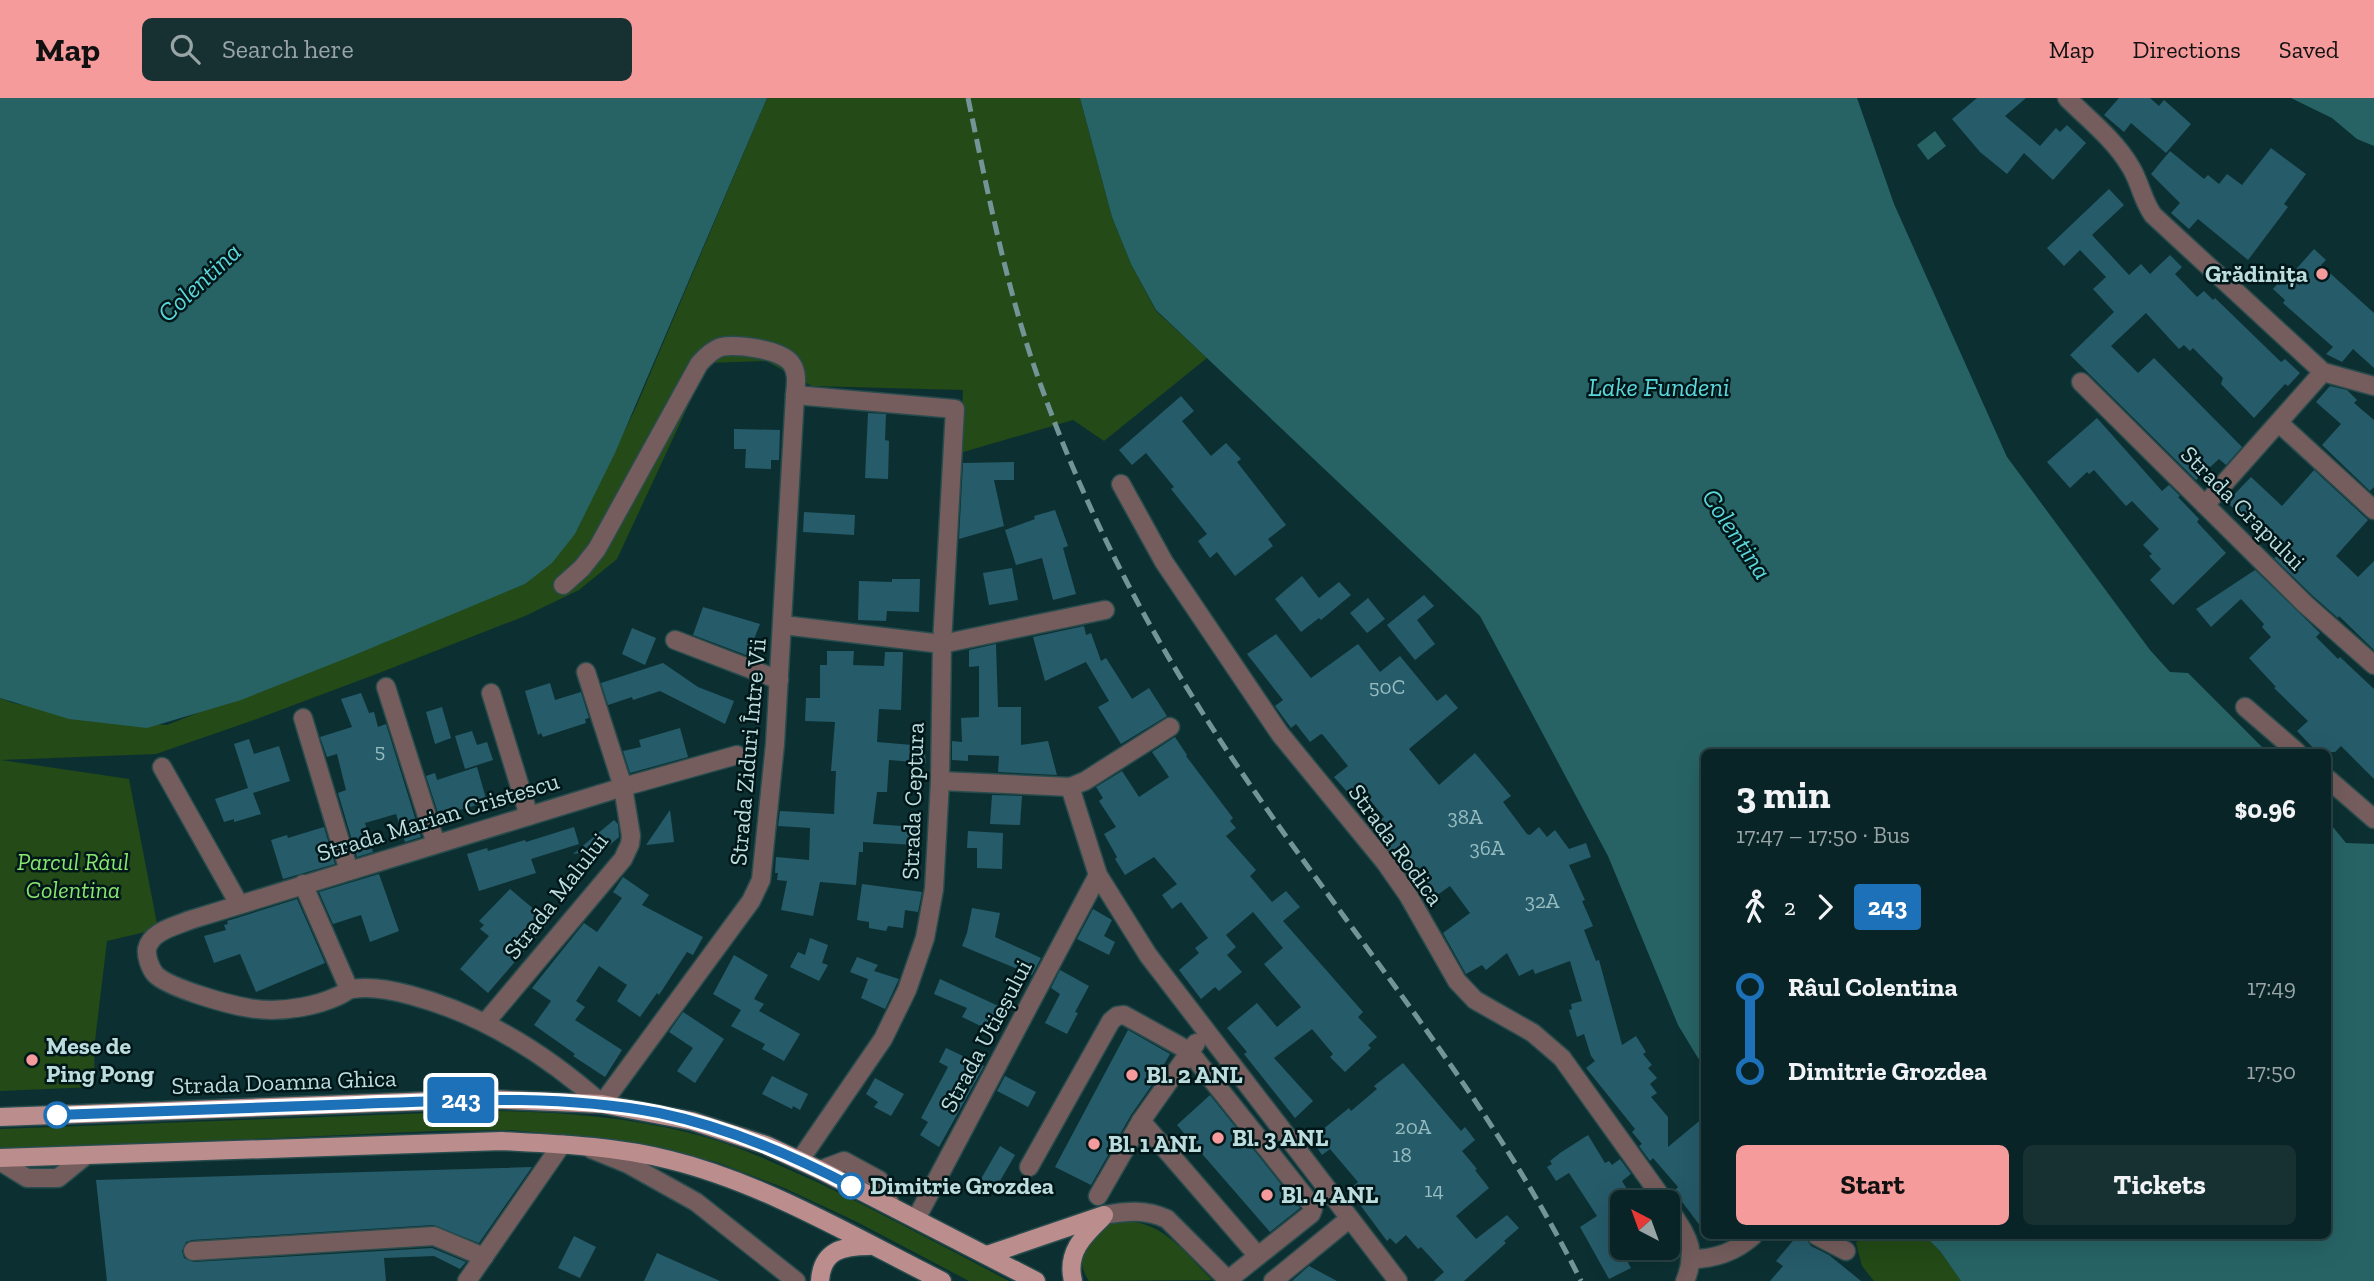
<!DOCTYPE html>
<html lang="en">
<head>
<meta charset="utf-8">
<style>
  body { margin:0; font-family:"Zilla Slab",serif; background:#173032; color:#f1f3f6; height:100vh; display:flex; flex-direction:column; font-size:26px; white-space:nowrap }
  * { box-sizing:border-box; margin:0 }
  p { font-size:23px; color:#99a4a7 }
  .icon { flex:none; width:38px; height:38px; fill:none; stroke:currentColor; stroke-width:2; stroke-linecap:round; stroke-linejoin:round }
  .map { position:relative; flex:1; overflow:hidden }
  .details { position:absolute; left:1701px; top:651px; width:630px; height:490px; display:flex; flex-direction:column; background:#092426; border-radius:10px; box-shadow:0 7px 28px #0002,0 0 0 2px #294143 }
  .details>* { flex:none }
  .badge { padding:0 14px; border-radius:5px; font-size:24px; line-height:46px }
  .needle { width:46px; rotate:319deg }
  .controls { position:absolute; left:1610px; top:1092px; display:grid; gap:14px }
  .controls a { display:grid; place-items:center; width:70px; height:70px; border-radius:10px; background:#092426; box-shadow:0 7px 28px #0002,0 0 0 2px #294143; font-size:35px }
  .map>.badge { position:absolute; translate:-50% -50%; box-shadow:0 0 0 4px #fff }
  .legs { display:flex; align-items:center; gap:10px; height:77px; padding:0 35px; font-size:23px }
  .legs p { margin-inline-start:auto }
  .head { display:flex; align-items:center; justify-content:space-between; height:119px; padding:0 35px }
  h1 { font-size:38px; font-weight:700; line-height:52px }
  .cta { display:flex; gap:14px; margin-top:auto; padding:14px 35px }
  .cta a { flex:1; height:80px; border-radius:10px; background:#f59b9c; color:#111; font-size:28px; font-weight:700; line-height:80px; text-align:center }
  .cta a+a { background:#173032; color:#f1f3f6 }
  ul { padding:0 35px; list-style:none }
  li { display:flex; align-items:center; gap:24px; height:84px; font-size:26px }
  li i { display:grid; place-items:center; width:10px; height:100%; margin:0 9px; background:currentColor }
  li i::after { content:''; width:18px; height:18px; margin:-9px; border:5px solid; border-radius:50%; background:#092426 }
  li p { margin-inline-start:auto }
  li:first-child i { background:linear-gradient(#0000 50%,currentColor 0) }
  li:last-child i { background:linear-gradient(currentColor 50%,#0000 0) }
  header { display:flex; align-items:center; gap:42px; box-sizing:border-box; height:98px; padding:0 35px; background:#f59b9c; color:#111 }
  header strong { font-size:33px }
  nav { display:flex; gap:38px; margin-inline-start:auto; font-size:24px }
  .search { width:490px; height:63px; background:#173032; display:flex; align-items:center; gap:18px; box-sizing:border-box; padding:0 24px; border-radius:10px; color:#99a4a7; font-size:26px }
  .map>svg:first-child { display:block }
</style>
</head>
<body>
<header>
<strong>Map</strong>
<div class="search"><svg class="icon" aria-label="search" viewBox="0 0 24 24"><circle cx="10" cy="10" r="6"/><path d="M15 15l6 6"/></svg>Search here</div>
<nav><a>Map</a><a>Directions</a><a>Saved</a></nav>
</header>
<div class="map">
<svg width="2374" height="1183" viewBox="0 0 2374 1183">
  <rect width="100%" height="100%" fill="#0c3032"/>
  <!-- green -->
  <g fill="#234a17">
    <polygon points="767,0 1080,0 1112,119 1131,166 1156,213 1207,260 1104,343 1073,322 960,355 963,292 812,288 766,263 708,265 617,461 579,492 525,518 379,575 251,623 156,656 1,662 129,681 158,831 107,843 94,951 95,989 0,993 0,600 13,605 102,622 167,627 525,486 575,436 636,309"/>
    <path d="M483 1013C553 1013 622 1018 690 1035 735 1046 777 1066 819 1085 883 1116 946 1150 1009 1183H969L855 1123 782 1089 719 1065 670 1052 617 1042 511 1032 435 1033 0 1052V1031Z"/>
    <path d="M1122 1123C1164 1123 1185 1155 1212 1182L1089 1183C1069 1153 1092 1129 1122 1123Z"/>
    <polygon points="1862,1138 1925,1138 1940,1153 1961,1183 1874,1183 1862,1168 1856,1145"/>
  </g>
  <!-- water -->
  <g fill="#276365">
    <polygon points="0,0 767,0 615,355 575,436 552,465 525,486 352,558 241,602 147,630 69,621 0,600"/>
    <polygon points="1080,0 1857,0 1894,106 2007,359 2150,552 2170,574 2188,575 2267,654 1704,654 1704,964 1698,960 1678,927 1608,758 1480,518 1156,212 1131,166 1112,119"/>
    <polygon points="2291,0 2374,0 2374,48 2357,41 2332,20"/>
    <polygon points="1935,33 1946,48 1928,62 1917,47"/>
    <polygon points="2328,723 2346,745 2374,746 2374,1183 1961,1183 1940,1153 1925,1138 2328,1138"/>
  </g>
  <!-- building -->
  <g fill="#265b6a">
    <polygon points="1977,0 2026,0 2005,18 2040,48 2056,30 2060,34 2067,27 2086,45 2053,82 2024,55 2007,76 1980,54 1952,21"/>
    <polygon points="2119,0 2150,0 2159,8 2164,2 2191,26 2166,55 2131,25 2124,34 2104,17"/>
    <polygon points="2271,50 2306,76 2284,106 2288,109 2248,162 2198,121 2189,131 2171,115 2180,105 2151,76 2170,53 2204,81 2208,77 2219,86 2227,76 2242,87"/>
    <polygon points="2109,91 2124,107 2092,137 2129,177 2141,166 2150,176 2170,157 2182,169 2175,176 2197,199 2204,193 2213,202 2215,200 2281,264 2285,261 2300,275 2288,288 2285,286 2254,320 2221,286 2223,280 2193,250 2190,253 2184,247 2179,251 2146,215 2111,248 2138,275 2154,260 2242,349 2226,367 2219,361 2196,382 2070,257 2114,214 2093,191 2106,179 2080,152 2064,168 2047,150"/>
    <polygon points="2314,151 2326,162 2321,167 2374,215 2374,270 2353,251 2342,264 2326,256 2333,249 2283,205 2285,202 2273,191 2287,175 2290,178"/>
    <polygon points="2330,288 2347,292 2357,302 2354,305 2374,322 2374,389 2370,393 2322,347 2341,326 2316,304"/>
    <polygon points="1181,298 1194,313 1182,323 1211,358 1226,345 1241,361 1237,364 1286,427 1268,441 1273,448 1235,478 1217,454 1210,460 1198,443 1207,436 1171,391 1174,389 1146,355 1132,367 1119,352"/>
    <polygon points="868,315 886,316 885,342 889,343 888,381 865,380"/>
    <polygon points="2097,320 2162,393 2169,387 2180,398 2178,399 2199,421 2197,424 2226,455 2173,507 2150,482 2161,471 2149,458 2152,456 2143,447 2159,431 2132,403 2126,408 2094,372 2089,376 2087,374 2070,390 2047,364"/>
    <polygon points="734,331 780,332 779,362 771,362 771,371 745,370 746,351 734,351"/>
    <polygon points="1014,364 1014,382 994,382 1004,428 959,441 963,365"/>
    <polygon points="2314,372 2368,422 2336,458 2358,479 2374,463 2374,552 2339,518 2338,520 2313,498 2274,460 2279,457 2227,404 2251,379 2282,408"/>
    <polygon points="1055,412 1068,448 1063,450 1076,496 1053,502 1042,460 1016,467 1005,432 1035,421 1034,418"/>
    <polygon points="804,414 855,417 854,437 803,434"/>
    <polygon points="1012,470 1018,502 989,507 983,475"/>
    <polygon points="2255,472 2320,535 2316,539 2338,561 2340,559 2374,591 2374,681 2341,648 2335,654 2317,654 2297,633 2308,623 2274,590 2276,589 2249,560 2271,539 2262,529 2264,526 2241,501 2211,529 2196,511"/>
    <polygon points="1302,478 1319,500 1339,484 1351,497 1321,522 1319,520 1301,534 1275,501"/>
    <polygon points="892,481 920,481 919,514 887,513 886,523 858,522 859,483 892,484"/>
    <polygon points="1424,497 1434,508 1417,522 1435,546 1415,562 1387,527"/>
    <polygon points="1368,500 1385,521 1367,535 1350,515"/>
    <polygon points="703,509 760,526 754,541 760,542 754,560 693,537"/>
    <polygon points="1084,528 1086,537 1091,535 1101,563 1106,560 1132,601 1149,590 1167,618 1121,646 1098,609 1109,603 1086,564 1045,583 1033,539"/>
    <polygon points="632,530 656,540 645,567 622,556"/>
    <polygon points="1276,536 1311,580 1358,546 1380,574 1400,558 1437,603 1446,596 1458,610 1409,651 1439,687 1475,655 1511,698 1503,704 1527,736 1530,737 1539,729 1547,739 1555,732 1569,751 1586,745 1591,759 1569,767 1585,802 1582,803 1593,828 1584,832 1596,863 1599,862 1622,947 1636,938 1646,954 1643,956 1652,967 1648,970 1657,980 1650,986 1657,995 1651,999 1668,1019 1668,1049 1704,1019 1704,1133 1674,1093 1678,1089 1653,1060 1650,1063 1639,1048 1642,1046 1632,1034 1635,1031 1586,970 1595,963 1591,958 1584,936 1577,939 1569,912 1572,911 1571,906 1582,903 1570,863 1535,876 1533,871 1519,878 1507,855 1486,872 1482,867 1466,876 1443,835 1470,815 1450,788 1430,802 1420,790 1418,792 1371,730 1384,719 1360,690 1350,697 1334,679 1348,668 1323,637 1321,636 1310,644 1296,626 1291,630 1275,608 1283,602 1247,556"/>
    <polygon points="996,546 998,609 1021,609 1021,647 1048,643 1057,677 998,674 999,658 968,657 968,663 952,662 952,643 962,644 961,620 979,619 979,568 969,569 969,552"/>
    <polygon points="827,553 854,553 853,567 884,568 885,554 903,554 901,612 879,611 877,644 924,648 926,665 889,662 887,694 877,694 873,726 917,729 916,747 863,744 863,754 859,754 856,787 820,784 813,818 781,812 787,783 777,782 778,775 775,775 776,759 809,762 810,730 778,728 780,713 834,716 836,673 831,673 835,624 805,623 806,600 820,600 820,567 827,567"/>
    <polygon points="663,565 698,589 734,603 725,626 660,593 633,602 632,599 608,607 601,585"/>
    <polygon points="550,585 555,602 581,594 589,620 585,621 586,625 543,639 541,635 538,637 525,593"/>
    <polygon points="361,595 369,615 374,614 378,629 386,626 421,739 405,744 396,716 365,725 373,754 357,759 338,695 346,692 337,656 327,659 320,639 352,629 341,601"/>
    <polygon points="442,609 451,640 435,646 426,614"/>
    <polygon points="680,630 688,659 630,675 623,653 641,649 639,642"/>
    <polygon points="472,633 477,647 487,644 493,662 465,671 455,638"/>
    <polygon points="1175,639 1187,657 1186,658 1233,720 1230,723 1236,730 1226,738 1256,772 1250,778 1272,804 1286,793 1300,809 1283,823 1363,914 1358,919 1377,939 1368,947 1371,950 1345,974 1330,959 1333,956 1312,931 1274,960 1313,1003 1295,1020 1244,956 1247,954 1227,930 1257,905 1277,929 1301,909 1264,866 1283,850 1253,814 1226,837 1236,849 1227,857 1242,874 1219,893 1215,889 1201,901 1179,872 1199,855 1195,850 1208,840 1181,804 1172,811 1162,797 1177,786 1154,759 1125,777 1115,761 1117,759 1104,736 1116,729 1099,703 1103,700 1096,689 1122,673 1139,699 1169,679 1152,654"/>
    <polygon points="249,641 254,656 279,648 290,683 253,695 261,716 234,724 234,721 224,724 215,701 248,690 234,646"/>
    <polygon points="477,669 487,704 439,718 426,678 435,675 437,682"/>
    <polygon points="992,697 1022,698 1020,727 990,726"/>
    <polygon points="670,712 674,744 646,747"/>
    <polygon points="614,722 618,726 619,739 604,752 573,756"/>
    <polygon points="324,729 335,766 283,781 271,742 287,737 288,740"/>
    <polygon points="574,729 579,746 531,761 536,775 479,793 467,756 487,750 488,753 525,742 526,744"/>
    <polygon points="968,733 1003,735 1002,771 977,770 977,750 967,750"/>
    <polygon points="379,776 399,833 370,844 361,817 333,826 319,794"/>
    <polygon points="623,779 649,797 642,807 703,839 693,857 687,854 659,897 657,895 640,919 617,903 627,887 599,868 576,903 585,909 575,922 622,952 605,979 573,958 575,956 534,927 551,903 532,890 584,825 597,834 622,800 613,794"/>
    <polygon points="862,786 922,794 918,814 905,812 903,830 888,828 886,833 869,830 869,824 857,822"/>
    <polygon points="510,791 549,824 488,895 460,871 489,838 480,831 484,827 479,823"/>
    <polygon points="297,801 325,865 256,894 240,856 214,865 204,838 226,832 224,827 228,826 227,823"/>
    <polygon points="972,810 1000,815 995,839 1041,860 1032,877 962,848 967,835"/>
    <polygon points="1093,811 1112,822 1104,838 1115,844 1109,857 1077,841"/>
    <polygon points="810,840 828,847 822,865 828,867 819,883 790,869 798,854 805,857"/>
    <polygon points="734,857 768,877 754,901 764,906 759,913 800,936 784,963 762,951 765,946 731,928 741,912 713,896"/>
    <polygon points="857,859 878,867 874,873 899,881 885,911 861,900 868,881 850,874"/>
    <polygon points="1060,872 1089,888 1075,914 1078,915 1067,936 1045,925 1060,896 1051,890"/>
    <polygon points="940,881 1007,912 1001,925 994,921 989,932 962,919 967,910 934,896"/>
    <polygon points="683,914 724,941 695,985 677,973 693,950 669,934"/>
    <polygon points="1128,932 1170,956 1154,984 1131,1017 1091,1087 1055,1069"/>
    <polygon points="946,950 984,968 939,1049 920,1037 928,1024 921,1020 948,969 939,964"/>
    <polygon points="1403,965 1461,1033 1465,1029 1475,1042 1462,1053 1477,1071 1475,1072 1489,1090 1456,1118 1476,1141 1507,1117 1519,1130 1504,1143 1506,1145 1464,1183 1434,1183 1444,1174 1421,1149 1418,1151 1406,1137 1396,1146 1390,1140 1387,1143 1349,1092 1358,1084 1330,1051 1322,1057 1311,1041 1349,1010 1351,1013 1377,991 1374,988"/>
    <polygon points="772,978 808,996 800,1012 793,1008 792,1011 762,996"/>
    <polygon points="1005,978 1036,994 1028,1009 997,993"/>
    <polygon points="875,980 904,996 891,1018 874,1009 878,1004 866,996"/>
    <polygon points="1210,997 1300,1110 1270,1134 1177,1027"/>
    <polygon points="1588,1037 1605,1065 1609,1063 1612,1067 1620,1061 1631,1076 1622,1083 1630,1096 1622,1101 1622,1154 1631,1170 1609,1181 1580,1129 1597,1118 1569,1075 1556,1083 1547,1069 1552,1066 1550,1063 1560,1055"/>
    <polygon points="1000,1048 1015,1057 993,1095 978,1086"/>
    <polygon points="532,1069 479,1145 433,1127 192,1142 186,1144 182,1153 184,1160 194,1164 432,1150 466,1164 460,1171 434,1158 384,1160 386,1183 107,1183 96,1082"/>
    <polygon points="574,1138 596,1149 580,1180 558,1170"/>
    <polygon points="1797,1138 1804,1138 1811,1148 1829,1157 1861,1183 1770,1183 1783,1168 1776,1163"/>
    <polygon points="657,1155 720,1183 644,1183"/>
    <polygon points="1309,1168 1337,1183 1292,1183"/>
  </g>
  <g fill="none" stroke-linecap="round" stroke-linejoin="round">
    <defs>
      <g id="minor">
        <path d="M2067 0C2088 21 2115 42 2130 68 2140 83 2142 102 2153 117L2323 274 2374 288"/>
        <polyline points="2081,284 2305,506 2374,567"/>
        <polyline points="795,297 955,311 942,546 940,683 934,791 925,840 907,892 883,941 800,1062"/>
        <polyline points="2279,325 2374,412"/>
        <polyline points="1121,386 1164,464 1280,636 1385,764 1408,797 1457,883 1475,902 1533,935 1562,960 1665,1104"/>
        <polyline points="2205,407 2323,274"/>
        <path d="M563 487 582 470 597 451 699 266C705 259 712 252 721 249 737 246 780 251 791 265 798 274 796 286 795 297L775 646 761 782 751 803 602 1006C547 957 482 916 410 897 392 892 370 888 352 891 347 892 343 896 338 898 327 903 314 907 302 909 286 912 266 913 249 910 230 907 168 890 155 876 150 870 146 858 147 851 151 833 176 828 190 822L623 689 737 657"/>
        <polyline points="783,527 942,546 1105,512"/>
        <polyline points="675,542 779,582"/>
        <polyline points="386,589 436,746"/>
        <polyline points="491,595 529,718"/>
        <polyline points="2245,609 2297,654"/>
        <polyline points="303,620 349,773"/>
        <polyline points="162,669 239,806"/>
        <polyline points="2328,681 2374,721"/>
        <polyline points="940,683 1070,689 1085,683 1170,629"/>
        <polyline points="1070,689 1098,777 1148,857 1398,1183"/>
        <polyline points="303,786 349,891"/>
        <polyline points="485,925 623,761 630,746 631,738 623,689 586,574"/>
        <polyline points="591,1051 628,1066 696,1104 796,1183"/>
        <polyline points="0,1063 27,1080 58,1080 85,1058"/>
        <polyline points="1029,1069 1111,923 1117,918 1124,917 1189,953 1311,1106 1313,1111 1311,1116 1258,1158 1141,1023"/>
        <polyline points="820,1072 844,1063 879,1082 891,1108"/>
        <polyline points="1098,1098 1141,1023 1196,945"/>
        <path d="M1668 1109C1685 1136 1699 1150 1685 1183"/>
        <path d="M1104 1117C1127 1113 1146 1111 1167 1121L1229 1183"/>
        <polyline points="916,1121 1098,777"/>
        <polyline points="1817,1138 1846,1153"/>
        <polyline points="193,1153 434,1138 484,1159"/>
        <path d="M1691 1161C1716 1161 1735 1154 1753 1138"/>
        <polyline points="1228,1182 1258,1158"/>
        <polyline points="467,1183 562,1046"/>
        <polyline points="1273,1183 1349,1121"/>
      </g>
      <g id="major">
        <polyline points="0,1019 486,1001 602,1006 692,1023 766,1047 820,1072 1036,1183"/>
        <path d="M0 1060 502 1043C558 1046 615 1048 670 1062 764 1085 856 1140 942 1183"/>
        <polyline points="987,1157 1104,1117"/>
        <path d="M820 1183C822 1152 843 1148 869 1148"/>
        <path d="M1073 1183C1066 1155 1083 1138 1102 1120"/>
      </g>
    </defs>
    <!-- minor casing -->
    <use href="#minor" stroke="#284c4d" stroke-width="21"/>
    <!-- major casing -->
    <use href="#major" stroke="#284c4d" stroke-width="21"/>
    <!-- minor -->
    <use href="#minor" stroke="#745d5c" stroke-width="18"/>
    <!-- major -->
    <use href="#major" stroke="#bc8d8d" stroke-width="18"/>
    <!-- rail -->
    <path stroke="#749597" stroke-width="5" stroke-dasharray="14 7" stroke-linecap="butt" d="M968 0C986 86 1003 173 1030 256 1070 376 1125 491 1192 598 1315 797 1476 972 1581 1183"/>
  </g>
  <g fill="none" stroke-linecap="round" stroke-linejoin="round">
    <defs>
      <path id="line-1" d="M57 1017C157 1013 258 1010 358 1006 459 1002 560 996 659 1015 727 1029 790 1056 851 1088"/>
    </defs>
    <!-- line-1 casing -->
    <use href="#line-1" stroke="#fff" stroke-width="16"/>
    <!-- line-1 -->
    <use href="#line-1" stroke="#1d71b8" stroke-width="10"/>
  </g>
  <!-- markers -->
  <g fill="#f59b9c" stroke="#001719" stroke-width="2.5">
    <circle cx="2322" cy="176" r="7"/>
    <circle cx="32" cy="962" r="7"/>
    <circle cx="1132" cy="977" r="7"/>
    <circle cx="1218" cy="1040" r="7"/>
    <circle cx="1094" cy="1046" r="7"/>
    <circle cx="1267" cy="1097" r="7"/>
  </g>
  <g fill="#fff" stroke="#1d71b8" stroke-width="3.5">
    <circle cx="57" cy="1017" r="12"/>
    <circle cx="851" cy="1088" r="12"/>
  </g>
  <g text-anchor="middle" stroke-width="5" stroke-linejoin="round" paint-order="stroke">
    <!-- number labels -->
    <g font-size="21" fill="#96bcc0">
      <text x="1387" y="596">50C</text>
      <text x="380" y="660">5</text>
      <text x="1465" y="726">38A</text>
      <text x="1487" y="757">36A</text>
      <text x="1542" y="810">32A</text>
      <text x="1413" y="1036">20A</text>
      <text x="1402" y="1064">18</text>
      <text x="1434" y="1099">14</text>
    </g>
    <!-- poi labels -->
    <g font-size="24" font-weight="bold" fill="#bcdcdd" stroke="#001719" text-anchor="start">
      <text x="2308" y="184" text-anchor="end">Grădinița</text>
      <text x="46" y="956">Mese de<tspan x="46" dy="28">Ping Pong</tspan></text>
      <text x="1146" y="985">Bl. 2 ANL</text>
      <text x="1232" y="1048">Bl. 3 ANL</text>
      <text x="1108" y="1054">Bl. 1 ANL</text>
      <text x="1281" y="1105">Bl. 4 ANL</text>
    </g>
    <!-- street labels -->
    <g font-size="24" fill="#bcdcdd" stroke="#001719">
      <text transform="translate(2243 410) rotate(45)" y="8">Strada Crapului</text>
      <text transform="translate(748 654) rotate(-85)" y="8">Strada Ziduri Între Vii</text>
      <text transform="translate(913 703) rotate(-88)" y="8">Strada Ceptura</text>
      <text transform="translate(438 719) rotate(-17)" y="8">Strada Marian Cristescu</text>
      <text transform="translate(1396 747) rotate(54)" y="8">Strada Rodica</text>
      <text transform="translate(556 798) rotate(-52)" y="8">Strada Malului</text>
      <text transform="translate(986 938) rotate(-62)" y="8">Strada Utieșului</text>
      <text transform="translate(284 984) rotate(-2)" y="8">Strada Doamna Ghica</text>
    </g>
    <!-- park labels -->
    <g font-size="24" font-style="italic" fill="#88e66c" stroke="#001719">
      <text x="73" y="772">Parcul Râul<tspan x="73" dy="28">Colentina</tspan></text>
    </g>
    <!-- stop labels -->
    <g font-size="24" font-weight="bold" fill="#bcdcdd" stroke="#001719" text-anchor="start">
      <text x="870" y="1096">Dimitrie Grozdea</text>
    </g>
    <!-- water labels -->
    <g font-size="26" font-style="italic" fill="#5bd7dc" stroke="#001719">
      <text transform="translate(199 184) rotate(-43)" y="9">Colentina</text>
      <text x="1659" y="298">Lake Fundeni</text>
      <text transform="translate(1737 436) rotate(56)" y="9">Colentina</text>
    </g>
  </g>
</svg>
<div class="controls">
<a><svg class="needle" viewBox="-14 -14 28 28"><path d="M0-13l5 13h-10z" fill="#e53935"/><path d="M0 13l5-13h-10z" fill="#99a4a7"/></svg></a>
</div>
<b class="badge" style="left:461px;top:1002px;background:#1d71b8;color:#fff">243</b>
<section class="details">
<div class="head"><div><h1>3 min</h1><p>17:47 – 17:50 · Bus</p></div><b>$0.96</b></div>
<div class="legs"><svg class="icon" aria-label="walk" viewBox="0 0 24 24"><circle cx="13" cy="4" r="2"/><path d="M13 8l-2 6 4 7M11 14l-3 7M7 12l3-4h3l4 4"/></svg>2<svg class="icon" aria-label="forward" viewBox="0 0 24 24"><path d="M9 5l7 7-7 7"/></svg><b class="badge" style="background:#1d71b8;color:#fff">243</b></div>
<ul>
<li><i style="color:#1d71b8"></i><b>Râul Colentina</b><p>17:49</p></li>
<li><i style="color:#1d71b8"></i><b>Dimitrie Grozdea</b><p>17:50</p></li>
</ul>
<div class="cta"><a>Start</a><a>Tickets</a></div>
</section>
</div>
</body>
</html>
